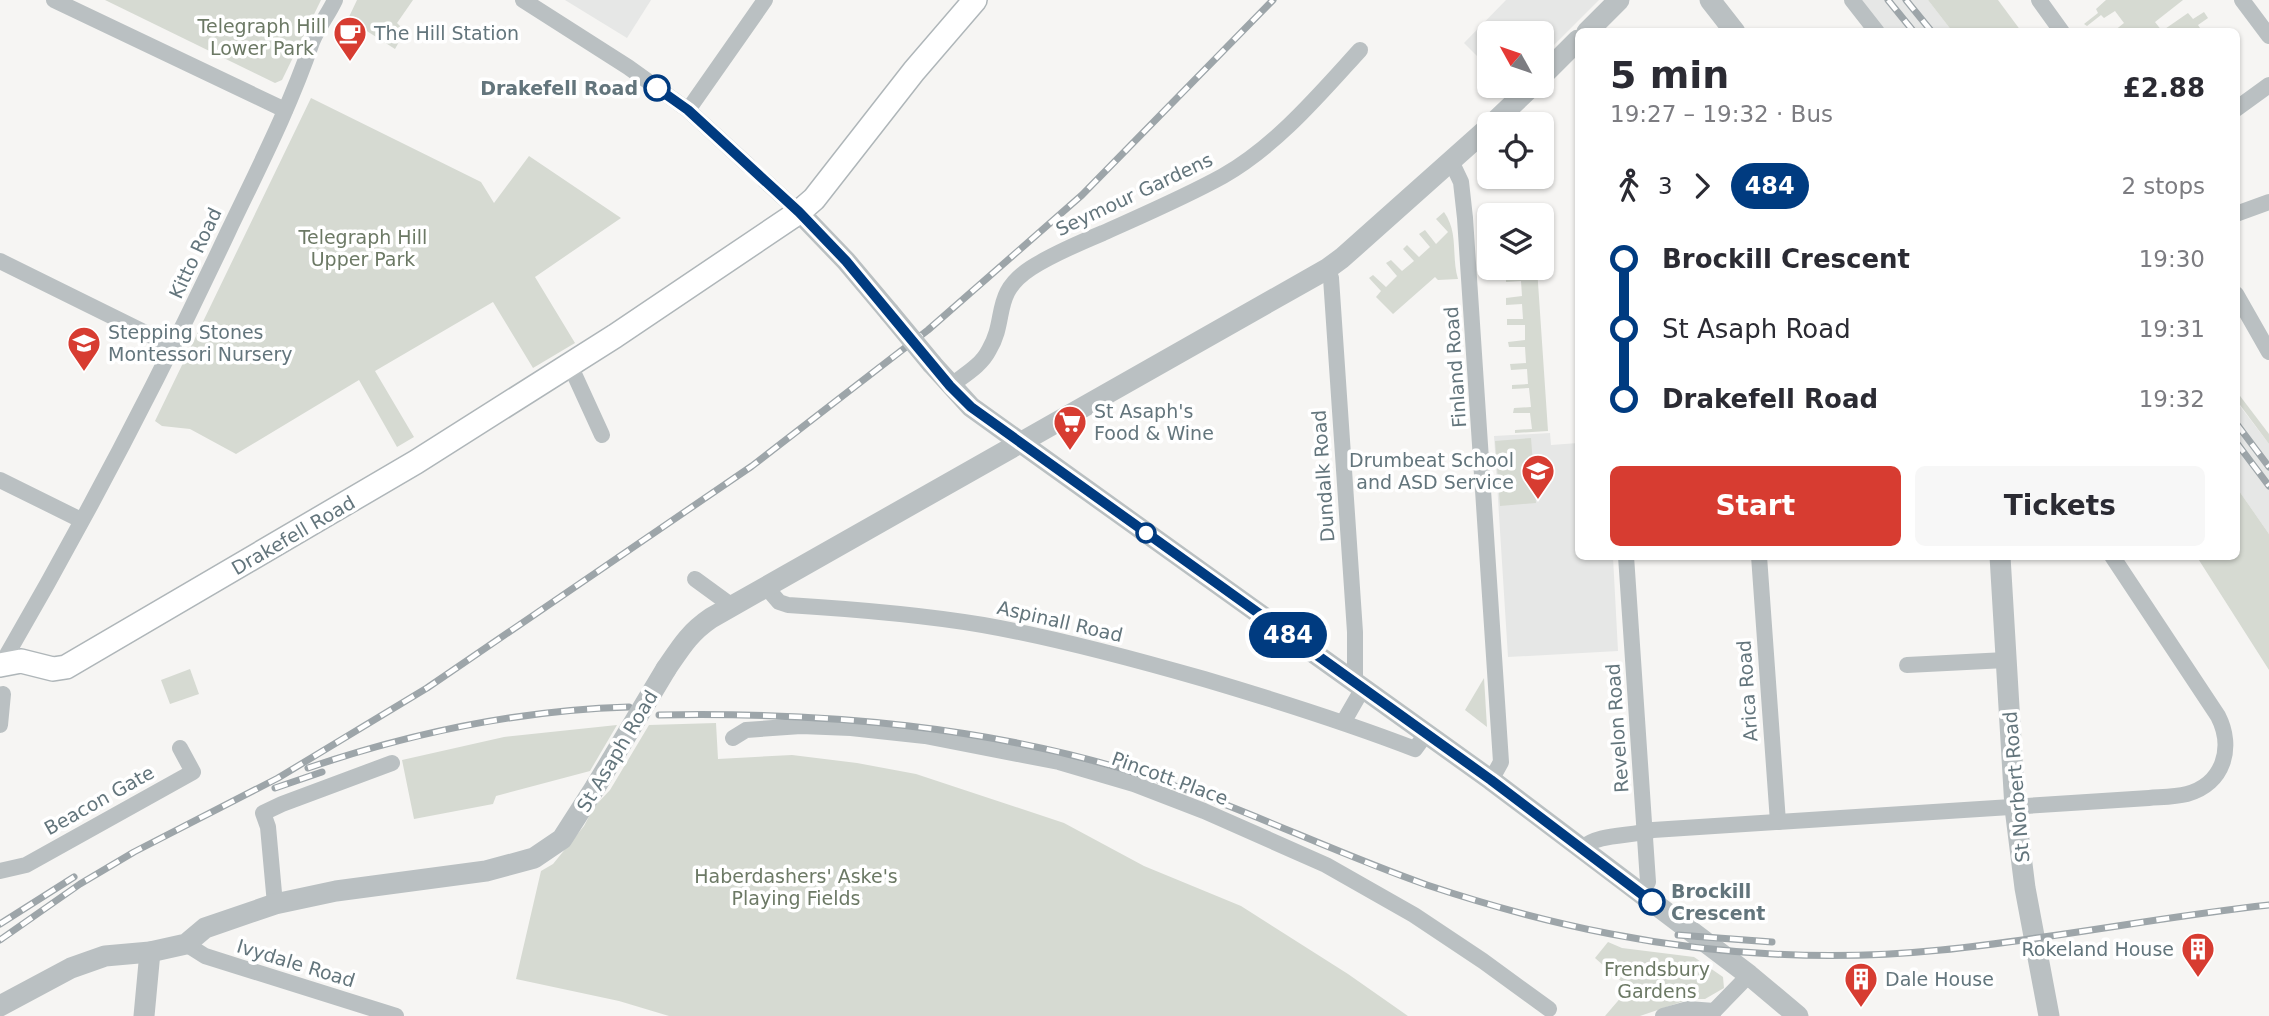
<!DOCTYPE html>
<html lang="en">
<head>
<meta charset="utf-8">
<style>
  body { margin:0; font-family:"DejaVu Sans",sans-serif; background:#f7f7f7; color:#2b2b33; height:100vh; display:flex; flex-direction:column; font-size:26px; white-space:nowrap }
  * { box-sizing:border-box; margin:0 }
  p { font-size:23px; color:#7c7c81 }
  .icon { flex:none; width:38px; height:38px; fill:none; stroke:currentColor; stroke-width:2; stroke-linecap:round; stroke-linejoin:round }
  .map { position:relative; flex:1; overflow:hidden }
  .panel { position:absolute; left:1575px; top:28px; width:665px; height:532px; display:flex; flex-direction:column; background:#fff; border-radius:10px; box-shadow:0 2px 5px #0004 }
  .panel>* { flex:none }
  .badge { padding:0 14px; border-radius:23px; font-size:24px; line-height:46px }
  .needle { width:46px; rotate:310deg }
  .tools { position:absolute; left:1477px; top:21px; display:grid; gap:14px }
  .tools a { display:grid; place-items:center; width:77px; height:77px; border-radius:10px; background:#fff; box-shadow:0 2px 5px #0004; font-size:35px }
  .map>.badge { position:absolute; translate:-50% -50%; box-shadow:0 0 0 4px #fff }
  .legs { display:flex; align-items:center; gap:10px; height:77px; padding:0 35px; font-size:23px }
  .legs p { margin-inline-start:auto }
  .headline { display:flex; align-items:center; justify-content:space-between; height:119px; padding:0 35px }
  h1 { font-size:38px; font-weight:700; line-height:52px }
  .cta { display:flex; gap:14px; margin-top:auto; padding:14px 35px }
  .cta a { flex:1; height:80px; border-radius:10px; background:#d73c31; color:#fff; font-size:28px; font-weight:700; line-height:80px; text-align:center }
  .cta a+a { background:#f7f7f7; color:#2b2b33 }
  ul { padding:0 35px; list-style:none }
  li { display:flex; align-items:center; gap:24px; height:70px; font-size:26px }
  li i { display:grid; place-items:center; width:10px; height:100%; margin:0 9px; background:currentColor }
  li i::after { content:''; width:18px; height:18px; margin:-9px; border:5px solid; border-radius:50%; background:#fff }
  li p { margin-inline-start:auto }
  li:first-child i { background:linear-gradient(#0000 50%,currentColor 0) }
  li:last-child i { background:linear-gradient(currentColor 50%,#0000 0) }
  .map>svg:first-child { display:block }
</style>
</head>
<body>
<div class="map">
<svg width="2269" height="1016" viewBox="0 0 2269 1016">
  <rect width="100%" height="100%" fill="#f6f5f3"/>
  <!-- built -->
  <g fill="#e6e7e6">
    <polygon points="565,0 651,0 627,38"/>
    <polygon points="1506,0 1599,0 1542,57 1542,33 1489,33 1489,68 1464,43"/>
    <polygon points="1854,0 1928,0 1952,31 1882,31"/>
    <polygon points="2236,401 2269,444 2269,534 2237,488"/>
    <polygon points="1550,433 1551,445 1578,443 1578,556 1613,557 1618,651 1508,657 1494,436"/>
  </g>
  <!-- green -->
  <g fill="#d6dad2">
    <polygon points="105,0 321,0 282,80 275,83"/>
    <polygon points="357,0 413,0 397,23 405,31 395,49 348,19"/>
    <polygon points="1928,0 1998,0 2021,31 1952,31"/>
    <polygon points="2106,0 2183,0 2155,22 2162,31 2188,13 2193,19 2204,12 2208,18 2198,25 2202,31 2129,32 2127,29 2124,31 2114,31 2124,23 2115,11 2104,18 2101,15 2087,26 2084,24 2098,13 2096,9"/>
    <polygon points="311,98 481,182 494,203 529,156 621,218 535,277 575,343 533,368 493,302 375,371 414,437 397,447 359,380 236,454 190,429 162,426 155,421"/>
    <path d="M1444 212C1459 233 1451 256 1458 279L1438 280 1435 277 1393 314 1376 297 1381 291 1369 278 1373 275 1386 287 1397 276 1386 263 1391 260 1402 271 1414 261 1403 249 1407 245 1419 257 1430 247 1419 234 1425 230 1436 244 1448 232 1436 219Z"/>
    <polygon points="1521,268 1537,268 1548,431 1515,433 1515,430 1532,429 1530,413 1513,413 1514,408 1531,407 1529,388 1512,389 1512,385 1528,384 1527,369 1511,370 1510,364 1526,363 1525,347 1509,347 1508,342 1525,340 1525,325 1507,325 1507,319 1523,319 1522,304 1506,305 1506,298 1522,296 1521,281 1506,282 1506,275 1521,274"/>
    <polygon points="2237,392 2269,434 2269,444 2237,401"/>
    <polygon points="1531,438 1536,503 1500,506 1495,441"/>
    <polygon points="2237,488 2269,534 2269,670 2197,557 2236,556"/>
    <polygon points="190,669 199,694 170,704 161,680"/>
    <polygon points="1484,678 1487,727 1465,710"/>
    <polygon points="716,723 718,759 792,755 857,763 916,774 1064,823 1144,866 1241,906 1348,974 1408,1016 669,1016 619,1001 516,979 541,871 553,864 584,826 594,807 610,790 649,725"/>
    <polygon points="617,725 590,771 496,796 493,804 414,819 402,760 504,737"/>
    <polygon points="1608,942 1622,948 1694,957 1723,977 1724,988 1705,999 1690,999 1640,1016 1605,1016 1629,988 1595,958"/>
  </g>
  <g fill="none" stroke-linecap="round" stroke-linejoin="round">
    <defs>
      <polyline id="secondary" points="0,665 21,661 53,669 66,667 416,462 615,336 799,212 814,199 914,71 975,0"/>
    </defs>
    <!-- secondary casing -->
    <use href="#secondary" stroke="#afb6b9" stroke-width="26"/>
    <!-- minor -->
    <g stroke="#bac0c2" stroke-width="16">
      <polyline points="54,0 285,110"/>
      <polyline points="523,0 628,67 688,110 749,166"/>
      <polyline points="1852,0 1877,32"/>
      <polyline points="2039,0 2062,32"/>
      <polyline points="2242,0 2269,36"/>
      <polyline points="2236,109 2269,85"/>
      <polyline points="688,110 765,0"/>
      <polyline points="1451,161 1461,182 1465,218 1501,762 1491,780"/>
      <polyline points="764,180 799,212"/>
      <polyline points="2236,214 2269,202"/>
      <polyline points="0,261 174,347"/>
      <polyline points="1327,269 1331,278 1355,632 1355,682"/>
      <polyline points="2236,294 2269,352"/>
      <polyline points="570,365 602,435"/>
      <path d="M950 386C964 375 981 366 989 350 1008 318 991 294 1031 268 1053 254 1079 243 1103 233 1143 215 1185 197 1223 176 1277 145 1319 95 1360 50"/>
      <polyline points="0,480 81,520"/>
      <polyline points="1626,556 1648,882 1642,894"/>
      <polyline points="1759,556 1778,822"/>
      <polyline points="695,579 732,606"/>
      <path d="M766 587 779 602 788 605C853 609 918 614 983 625 1057 638 1131 658 1204 679 1275 700 1345 722 1415 749L1426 734"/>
      <path d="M1 665C83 524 159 379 228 232 258 169 290 107 312 42 318 27 328 15 335 0"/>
      <polyline points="1907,665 2006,660"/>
      <polyline points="1344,721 1363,688"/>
      <polyline points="0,725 3,694"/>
      <polyline points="733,738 746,730 801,726 851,728 925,736 1059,762 1134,784 1204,811 1326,865 1414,915 1483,961 1549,1009"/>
      <path d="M1582 848C1599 833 1629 837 1653 830L2149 798C2161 797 2175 797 2187 794 2224 784 2234 747 2218 716L2112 556"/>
      <polyline points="0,871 26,865 193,772 180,748"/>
      <polyline points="275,904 268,827 263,813 282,804 392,763"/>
      <polyline points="186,944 205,956 396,1016"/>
      <polyline points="1663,1016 1688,1009 1714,1011"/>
      <polyline points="1712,1016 1714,1011 1749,975"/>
    </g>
    <!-- tertiary -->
    <g stroke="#bac0c2" stroke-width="21">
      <polyline points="1710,0 1735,32"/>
      <polyline points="1587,32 1619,0"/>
      <polyline points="1542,76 1578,40"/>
      <polyline points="1492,124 1532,86"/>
      <polyline points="799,212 846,261 889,312"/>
      <polyline points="932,364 971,407 1491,780 1749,975 1798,1016"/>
      <polyline points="2000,556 2015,808 2025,888 2049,1016"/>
      <path d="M666 669C681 647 689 633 711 618L1327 269 1342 258 1489 127"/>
      <polyline points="0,1006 71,968 105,956 150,952 186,944 205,928 275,904 336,891 486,871 534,858 562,839 596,786"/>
      <polyline points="144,1016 150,952"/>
    </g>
    <!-- secondary -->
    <use href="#secondary" stroke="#fff" stroke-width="23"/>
    <defs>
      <g id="rail">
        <polyline points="1888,0 1914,32"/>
        <polyline points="1906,0 1932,32"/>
        <polyline points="2236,423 2269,467"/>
        <polyline points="2236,442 2269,486"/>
        <path d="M659 715C825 712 991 726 1149 777 1244 808 1333 852 1427 885 1487 905 1549 922 1611 934 1718 955 1832 961 1941 950 2051 939 2159 917 2269 905"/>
        <path d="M308 768C411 733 521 710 629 707"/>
        <polyline points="275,788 322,772"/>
        <polyline points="0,924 74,877"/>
        <polyline points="1678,935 1772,942"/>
        <polyline points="0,940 80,884 134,852 278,778 427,688 752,466 928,330 1082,195 1273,0"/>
      </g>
    </defs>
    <!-- rail casing -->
    <use href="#rail" stroke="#9da5a9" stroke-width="7"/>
    <!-- rail -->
    <use href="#rail" stroke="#fff" stroke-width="4.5" stroke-dasharray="13" stroke-linecap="butt"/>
    <!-- tertiary-bridge -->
    <g stroke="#bac0c2" stroke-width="21">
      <polyline points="889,312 932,364"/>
      <polyline points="596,786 666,669"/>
    </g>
  </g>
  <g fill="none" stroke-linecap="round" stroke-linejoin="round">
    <defs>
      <polyline id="line-1" points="657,88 688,110 799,212 846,261 950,386 971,407 1491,780 1652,902"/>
    </defs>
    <!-- line-1 casing -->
    <use href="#line-1" stroke="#fff" stroke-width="16"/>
    <!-- line-1 -->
    <use href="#line-1" stroke="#003b80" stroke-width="10"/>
  </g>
  <!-- icons -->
  <defs>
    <symbol id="cafe-pin" viewBox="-11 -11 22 30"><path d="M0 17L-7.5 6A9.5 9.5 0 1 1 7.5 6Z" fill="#d73c31" stroke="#fff"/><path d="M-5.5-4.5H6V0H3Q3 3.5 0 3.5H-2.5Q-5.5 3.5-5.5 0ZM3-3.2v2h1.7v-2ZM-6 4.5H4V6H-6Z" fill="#fff"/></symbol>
    <symbol id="school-pin" viewBox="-11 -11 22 30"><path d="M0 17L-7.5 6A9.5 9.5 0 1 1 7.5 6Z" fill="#d73c31" stroke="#fff"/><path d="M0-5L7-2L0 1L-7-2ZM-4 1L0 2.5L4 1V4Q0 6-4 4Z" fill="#fff"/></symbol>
    <symbol id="supermarket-pin" viewBox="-11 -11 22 30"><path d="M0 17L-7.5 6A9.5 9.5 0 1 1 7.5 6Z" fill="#d73c31" stroke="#fff"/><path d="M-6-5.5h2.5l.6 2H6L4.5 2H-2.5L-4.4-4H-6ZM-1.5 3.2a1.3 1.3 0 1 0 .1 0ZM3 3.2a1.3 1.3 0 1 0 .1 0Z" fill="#fff"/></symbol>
    <symbol id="building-pin" viewBox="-11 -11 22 30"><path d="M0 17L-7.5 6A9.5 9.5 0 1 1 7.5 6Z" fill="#d73c31" stroke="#fff"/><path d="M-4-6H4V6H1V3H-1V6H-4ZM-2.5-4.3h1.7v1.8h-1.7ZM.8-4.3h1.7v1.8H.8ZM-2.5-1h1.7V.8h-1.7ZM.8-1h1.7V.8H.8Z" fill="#fff"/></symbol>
  </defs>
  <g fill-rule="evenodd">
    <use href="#cafe-pin" x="331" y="14" width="38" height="52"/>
    <use href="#school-pin" x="65" y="324" width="38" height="52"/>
    <use href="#supermarket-pin" x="1051" y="403" width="38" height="52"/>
    <use href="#school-pin" x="1519" y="452" width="38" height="52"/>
    <use href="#building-pin" x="2179" y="930" width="38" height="52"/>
    <use href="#building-pin" x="1842" y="960" width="38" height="52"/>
  </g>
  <!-- markers -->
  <g fill="#fff" stroke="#003b80" stroke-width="3.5">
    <circle cx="657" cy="88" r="12"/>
    <circle cx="1146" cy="533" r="9"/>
    <circle cx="1652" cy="902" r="12"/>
  </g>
  <g text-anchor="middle" stroke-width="7" stroke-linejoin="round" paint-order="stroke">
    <!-- park labels -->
    <g font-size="19" fill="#6c7965" stroke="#fff">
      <text x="262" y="33">Telegraph Hill<tspan x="262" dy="22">Lower Park</tspan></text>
      <text x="363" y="244">Telegraph Hill<tspan x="363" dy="22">Upper Park</tspan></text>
      <text x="796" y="883">Haberdashers' Aske's<tspan x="796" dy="22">Playing Fields</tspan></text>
      <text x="1657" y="976">Frendsbury<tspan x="1657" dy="22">Gardens</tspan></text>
    </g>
    <!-- poi labels -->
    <g font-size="19" fill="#63757c" stroke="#fff" text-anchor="start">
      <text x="374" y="40">The Hill Station</text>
      <text x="108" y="339">Stepping Stones<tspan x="108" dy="22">Montessori Nursery</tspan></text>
      <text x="1094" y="418">St Asaph's<tspan x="1094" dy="22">Food &amp; Wine</tspan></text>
      <text x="1514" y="467" text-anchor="end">Drumbeat School<tspan x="1514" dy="22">and ASD Service</tspan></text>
      <text x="2174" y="956" text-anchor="end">Rokeland House</text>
      <text x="1885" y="986">Dale House</text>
    </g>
    <!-- stop labels -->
    <g font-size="19" font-weight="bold" fill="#63757c" stroke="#fff" text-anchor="end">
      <text x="638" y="95">Drakefell Road</text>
      <text x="1671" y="898" text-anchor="start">Brockill<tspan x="1671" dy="22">Crescent</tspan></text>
    </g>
    <!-- street labels -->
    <g font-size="19" fill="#63757c" stroke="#fff">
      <text transform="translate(1134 194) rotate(-25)" y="7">Seymour Gardens</text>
      <text transform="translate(195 253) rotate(-65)" y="7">Kitto Road</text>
      <text transform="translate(1455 367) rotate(-94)" y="7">Finland Road</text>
      <text transform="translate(1323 476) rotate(-94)" y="7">Dundalk Road</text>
      <text transform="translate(293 535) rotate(-30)" y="7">Drakefell Road</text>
      <text transform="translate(1060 621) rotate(13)" y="7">Aspinall Road</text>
      <text transform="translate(1747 691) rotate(-94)" y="7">Arica Road</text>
      <text transform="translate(1617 728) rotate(-94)" y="7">Revelon Road</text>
      <text transform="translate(617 751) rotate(-59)" y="7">St Asaph Road</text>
      <text transform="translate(1170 778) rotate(20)" y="7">Pincott Place</text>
      <text transform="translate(2016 787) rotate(-95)" y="7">St Norbert Road</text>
      <text transform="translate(99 800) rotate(-29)" y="7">Beacon Gate</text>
      <text transform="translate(296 963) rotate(17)" y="7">Ivydale Road</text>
    </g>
  </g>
</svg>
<div class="tools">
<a><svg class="needle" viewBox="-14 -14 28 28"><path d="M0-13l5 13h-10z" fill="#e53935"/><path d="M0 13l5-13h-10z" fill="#7c7c81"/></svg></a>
<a><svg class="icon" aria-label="locate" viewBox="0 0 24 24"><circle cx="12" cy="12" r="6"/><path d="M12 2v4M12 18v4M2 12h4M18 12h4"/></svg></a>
<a><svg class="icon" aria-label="layers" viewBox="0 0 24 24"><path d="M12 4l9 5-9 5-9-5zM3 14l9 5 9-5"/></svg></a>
</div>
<b class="badge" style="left:1288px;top:635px;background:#003b80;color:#fff">484</b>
<section class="panel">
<div class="headline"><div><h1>5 min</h1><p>19:27 – 19:32 · Bus</p></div><b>£2.88</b></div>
<div class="legs"><svg class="icon" aria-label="walk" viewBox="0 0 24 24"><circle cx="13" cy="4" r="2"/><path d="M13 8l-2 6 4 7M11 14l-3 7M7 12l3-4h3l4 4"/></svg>3<svg class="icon" aria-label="forward" viewBox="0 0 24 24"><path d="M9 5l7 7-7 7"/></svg><b class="badge" style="background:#003b80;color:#fff">484</b><p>2 stops</p></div>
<ul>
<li><i style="color:#003b80"></i><b>Brockill Crescent</b><p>19:30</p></li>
<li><i style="color:#003b80"></i><span>St Asaph Road</span><p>19:31</p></li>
<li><i style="color:#003b80"></i><b>Drakefell Road</b><p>19:32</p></li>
</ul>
<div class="cta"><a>Start</a><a>Tickets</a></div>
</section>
</div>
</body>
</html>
